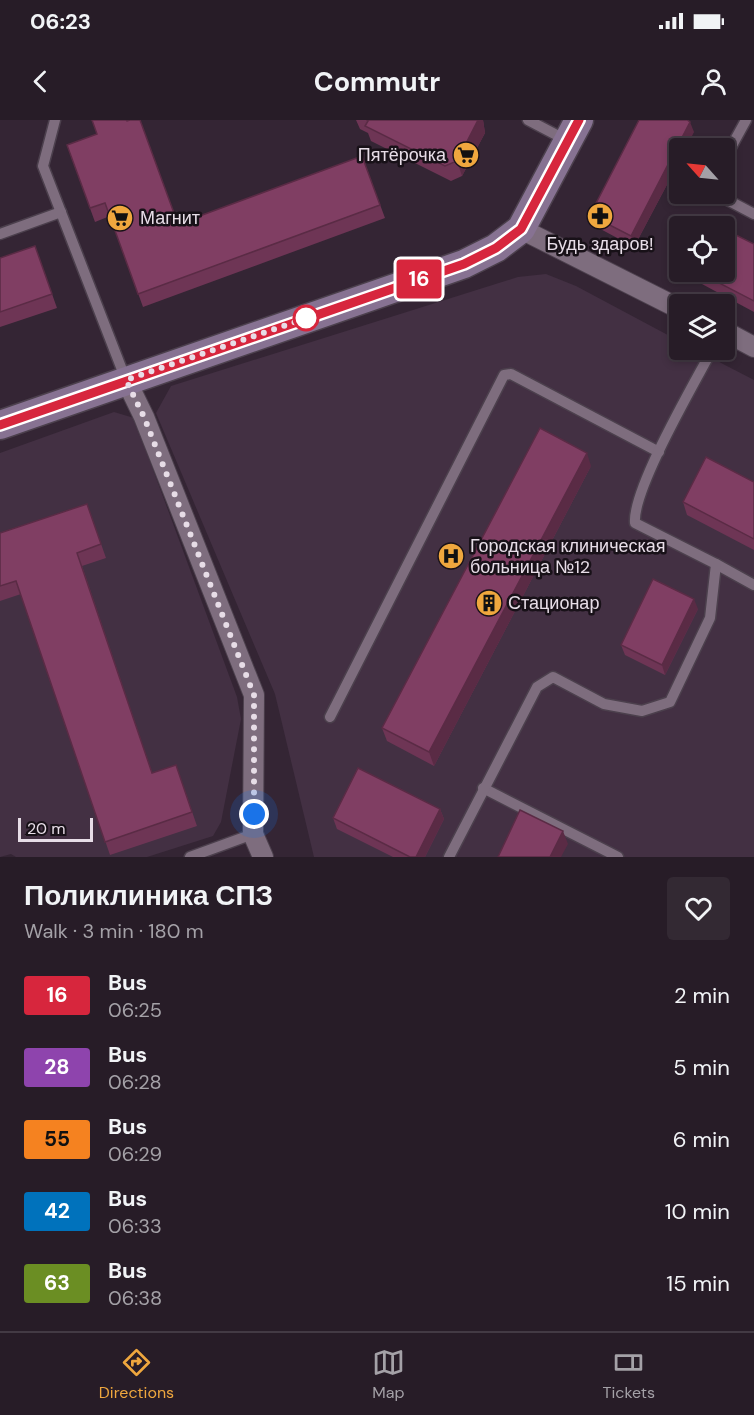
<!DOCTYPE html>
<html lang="en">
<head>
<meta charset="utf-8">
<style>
  body { margin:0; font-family:"DM Sans",sans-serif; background:#332933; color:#f1f3f6; height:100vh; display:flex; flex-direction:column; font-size:22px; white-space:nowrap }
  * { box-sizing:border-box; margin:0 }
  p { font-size:20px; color:#a4a1a7 }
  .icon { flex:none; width:33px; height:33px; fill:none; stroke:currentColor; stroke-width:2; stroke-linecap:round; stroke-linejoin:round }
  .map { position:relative; height:737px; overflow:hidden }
  .details { display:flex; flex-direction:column; background:#271c27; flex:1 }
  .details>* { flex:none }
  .badge { padding:0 12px; border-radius:4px; font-size:21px; line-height:39px }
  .needle { width:39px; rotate:297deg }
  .buttons { position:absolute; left:669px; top:18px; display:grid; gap:12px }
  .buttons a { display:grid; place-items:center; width:66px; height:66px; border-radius:6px; background:#271c27; box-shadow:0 3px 9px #0003,0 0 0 2px #433a44; font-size:30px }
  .scale { position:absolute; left:18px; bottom:15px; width:75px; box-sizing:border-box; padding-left:6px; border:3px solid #e7dde7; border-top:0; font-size:16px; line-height:21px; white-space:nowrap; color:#e7dde7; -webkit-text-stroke:4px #181118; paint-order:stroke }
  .you { position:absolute; width:30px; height:30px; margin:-15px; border:4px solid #fff; border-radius:50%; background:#1a73e8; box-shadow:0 0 0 9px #1a73e833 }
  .map>.badge { position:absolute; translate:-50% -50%; box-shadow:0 0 0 3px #fff }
  .round { display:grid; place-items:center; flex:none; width:63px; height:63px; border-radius:6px; background:#332933 }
  .overview { display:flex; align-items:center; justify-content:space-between; height:102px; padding:0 24px }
  h1 { font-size:28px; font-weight:700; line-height:45px }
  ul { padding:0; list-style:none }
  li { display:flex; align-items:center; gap:18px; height:72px; padding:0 24px }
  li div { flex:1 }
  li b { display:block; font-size:22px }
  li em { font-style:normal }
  li .badge { min-width:66px; font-weight:700; text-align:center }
  .status { display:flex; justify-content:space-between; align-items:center; height:42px; padding:0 30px; background:#271c27; direction:ltr }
  .status svg { height:16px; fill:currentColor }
  header { display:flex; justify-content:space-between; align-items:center; height:78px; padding:0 24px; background:#271c27; font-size:27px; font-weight:700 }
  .dock { display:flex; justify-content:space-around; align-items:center; height:84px; border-top:2px solid #433a44; background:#271c27; font-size:16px; color:#a4a1a7 }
  .dock a { display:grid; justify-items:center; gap:3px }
  .dock .on { color:#efa73e }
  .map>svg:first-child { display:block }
</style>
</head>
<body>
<div class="status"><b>06:23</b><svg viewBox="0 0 49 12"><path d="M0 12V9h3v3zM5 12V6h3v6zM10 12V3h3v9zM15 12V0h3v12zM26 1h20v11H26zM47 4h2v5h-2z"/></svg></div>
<header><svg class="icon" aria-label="back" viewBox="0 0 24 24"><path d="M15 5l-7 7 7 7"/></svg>Commutr<svg class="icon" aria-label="person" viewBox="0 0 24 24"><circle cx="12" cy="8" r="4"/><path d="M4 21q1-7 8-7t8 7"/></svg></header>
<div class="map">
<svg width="754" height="737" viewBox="0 0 754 737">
  <rect width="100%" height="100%" fill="#342534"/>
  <!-- built -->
  <g fill="#433043">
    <polygon points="546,154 576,166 679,221 680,230 696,230 754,260 754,737 314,737 275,574 156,293 171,266 518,157"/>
    <polygon points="114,292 134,298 237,577 241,599 221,702 213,716 147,737 16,737 11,734 0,737 0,333"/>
  </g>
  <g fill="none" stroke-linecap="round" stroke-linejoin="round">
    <defs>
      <g id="service">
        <polyline points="55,0 43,46 126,260"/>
        <polyline points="528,0 568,21"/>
        <polyline points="724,40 746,0"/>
        <polyline points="716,74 754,94"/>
        <polyline points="0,114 61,92"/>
        <polyline points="716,444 754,465"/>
        <polyline points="330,597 504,255 511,254 659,332"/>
        <polyline points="483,668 618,737"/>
        <polyline points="190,737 253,714"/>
        <path d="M449 737 537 567 553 557 604 584 642 591 670 582 710 498 716 444 635 403C632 370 694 264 712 230"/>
      </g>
      <g id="minor">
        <polyline points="521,109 680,189"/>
        <polyline points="724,211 754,227"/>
        <polyline points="126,260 144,297 254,575 253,714 263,737"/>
      </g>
      <polyline id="secondary" points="0,305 464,144 496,128 521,109 579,0"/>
    </defs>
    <!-- service casing -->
    <use href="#service" stroke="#4c404d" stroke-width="13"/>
    <!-- minor casing -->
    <use href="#minor" stroke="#4c404d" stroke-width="22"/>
    <!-- secondary casing -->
    <use href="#secondary" stroke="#4c404d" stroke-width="31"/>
    <!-- service -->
    <use href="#service" stroke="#7e6d7e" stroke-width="10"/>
    <!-- minor -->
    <use href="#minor" stroke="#7e6d7e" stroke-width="20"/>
    <!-- secondary -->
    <use href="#secondary" stroke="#877292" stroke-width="28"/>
  </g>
  <!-- wall -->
  <g fill="#6e3555">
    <polygon points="356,0 483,0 485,13 462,56 451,61 371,21 368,13 360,9"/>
    <polygon points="694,12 680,28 680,40 634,127 593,105 590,95"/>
    <polygon points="67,25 178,104 362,36 385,98 143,187 110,96 95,102"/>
    <polygon points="754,124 754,192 702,164 697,152"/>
    <polygon points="35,126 57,188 0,207 0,138"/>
    <polygon points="591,346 434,646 387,621 382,608"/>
    <polygon points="754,362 754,430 687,395 683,382"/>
    <polygon points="87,384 106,438 82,446 152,653 176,645 197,706 110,735 21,474 0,481 0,413"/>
    <polygon points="698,489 665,555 625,535 621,525"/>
    <polygon points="440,689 444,699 425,737 393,737 337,709 333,698"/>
  </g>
  <!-- shaded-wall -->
  <g fill="#5a2b45">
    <polygon points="478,0 483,0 485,13 462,56 457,41"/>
    <polygon points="690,2 694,12 686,28 680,28 680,40 634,127 631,116"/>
    <polygon points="587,333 591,346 434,646 429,632"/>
    <polygon points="694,479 698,489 665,555 662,545"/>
    <polygon points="440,689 444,699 425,737 416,737"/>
    <polygon points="563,711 568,724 561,737 550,737"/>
  </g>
  <!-- building -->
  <g fill="#803e63" stroke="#5a2b45" stroke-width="1.5">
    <polygon points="92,0 126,0 127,1 130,0 140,0 178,104 362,36 380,85 138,174 105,83 90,88 67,25 97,14"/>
    <polygon points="367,0 478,0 457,41 445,46 365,6 368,1"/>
    <polygon points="639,0 687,0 690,2 631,116 590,95"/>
    <polygon points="724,109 754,124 754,181 698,152 724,152"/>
    <polygon points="35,126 52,174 0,192 0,138"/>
    <polygon points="540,308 587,333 429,632 382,608"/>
    <polygon points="706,337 754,362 754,419 683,382"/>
    <polygon points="87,384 101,424 77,433 152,653 176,645 192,692 105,722 16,461 0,466 0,413"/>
    <polygon points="653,459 694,479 662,545 621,525"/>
    <polygon points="358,648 440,689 416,737 410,737 333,698"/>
    <polygon points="520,690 563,711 550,737 498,737"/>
  </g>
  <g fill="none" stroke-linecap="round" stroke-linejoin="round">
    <defs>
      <polyline id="line" points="0,305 464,144 496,128 521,109 579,0"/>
    </defs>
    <!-- line casing -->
    <use href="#line" stroke="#fff" stroke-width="14"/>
    <!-- line -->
    <use href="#line" stroke="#d7263d" stroke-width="9"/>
    <!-- walk -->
    <polyline stroke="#e7dde7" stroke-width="6" stroke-dasharray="0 10.8" points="254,694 254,575 144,297 126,260 310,197 306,198"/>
  </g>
  <!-- icons -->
  <defs>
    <symbol id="supermarket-disc" viewBox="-11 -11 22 22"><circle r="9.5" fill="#efa73e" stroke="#181118"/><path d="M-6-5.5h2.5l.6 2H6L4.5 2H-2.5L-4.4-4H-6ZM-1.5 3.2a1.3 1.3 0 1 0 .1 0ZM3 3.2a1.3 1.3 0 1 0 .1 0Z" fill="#111"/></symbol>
    <symbol id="pharmacy-disc" viewBox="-11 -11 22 22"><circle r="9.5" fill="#efa73e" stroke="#181118"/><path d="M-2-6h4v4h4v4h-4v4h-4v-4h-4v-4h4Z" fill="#111"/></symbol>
    <symbol id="hospital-disc" viewBox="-11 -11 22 22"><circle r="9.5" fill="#efa73e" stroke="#181118"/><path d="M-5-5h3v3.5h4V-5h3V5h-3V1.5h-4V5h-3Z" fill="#111"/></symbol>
    <symbol id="building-disc" viewBox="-11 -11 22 22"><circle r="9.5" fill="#efa73e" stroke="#181118"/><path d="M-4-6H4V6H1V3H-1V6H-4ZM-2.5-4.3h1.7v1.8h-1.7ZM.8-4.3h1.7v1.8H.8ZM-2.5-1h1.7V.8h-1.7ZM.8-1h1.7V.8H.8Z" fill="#111"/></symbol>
  </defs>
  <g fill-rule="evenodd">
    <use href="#supermarket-disc" x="451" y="20" width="30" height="30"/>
    <use href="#pharmacy-disc" x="585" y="81" width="30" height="30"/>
    <use href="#supermarket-disc" x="105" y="83" width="30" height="30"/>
    <use href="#hospital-disc" x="436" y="421" width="30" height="30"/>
    <use href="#building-disc" x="474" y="468" width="30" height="30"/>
  </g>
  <!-- markers -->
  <circle fill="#fff" stroke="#d7263d" stroke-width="3" cx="306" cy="198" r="12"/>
  <g text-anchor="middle" stroke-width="5" stroke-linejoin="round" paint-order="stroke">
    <!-- poi labels -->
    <g font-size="18" fill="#e7dde7" stroke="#181118" text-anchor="start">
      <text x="446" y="41" text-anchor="end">Пятёрочка</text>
      <text x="140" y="104">Магнит</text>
      <text x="600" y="130" text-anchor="middle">Будь здаров!</text>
      <text x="470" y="432">Городская клиническая<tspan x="470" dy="21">больница №12</tspan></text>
      <text x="508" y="489">Стационар</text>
    </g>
  </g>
</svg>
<div class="buttons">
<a><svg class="needle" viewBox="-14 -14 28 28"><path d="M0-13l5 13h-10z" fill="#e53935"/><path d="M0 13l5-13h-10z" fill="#a4a1a7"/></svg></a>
<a><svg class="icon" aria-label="locate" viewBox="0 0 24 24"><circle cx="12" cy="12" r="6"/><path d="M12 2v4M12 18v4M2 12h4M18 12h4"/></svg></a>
<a><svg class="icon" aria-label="layers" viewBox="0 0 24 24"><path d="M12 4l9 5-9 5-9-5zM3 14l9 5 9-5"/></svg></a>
</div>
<div class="scale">20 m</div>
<div class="you" style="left:254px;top:694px"></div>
<b class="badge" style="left:419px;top:159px;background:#d7263d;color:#fff">16</b>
</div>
<section class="details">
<div class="overview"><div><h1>Поликлиника СПЗ</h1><p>Walk · 3 min · 180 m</p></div><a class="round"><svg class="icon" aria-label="heart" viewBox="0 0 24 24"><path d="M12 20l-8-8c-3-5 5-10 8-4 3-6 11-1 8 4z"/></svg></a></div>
<ul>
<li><span class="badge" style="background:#d7263d;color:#fff">16</span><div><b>Bus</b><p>06:25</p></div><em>2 min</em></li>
<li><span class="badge" style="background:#8e44ad;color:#fff">28</span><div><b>Bus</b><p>06:28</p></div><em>5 min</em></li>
<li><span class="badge" style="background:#f58220;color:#111">55</span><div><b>Bus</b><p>06:29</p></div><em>6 min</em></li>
<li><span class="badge" style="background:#0072bc;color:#fff">42</span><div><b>Bus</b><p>06:33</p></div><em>10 min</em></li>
<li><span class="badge" style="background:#6b8e23;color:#fff">63</span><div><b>Bus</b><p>06:38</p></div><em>15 min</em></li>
</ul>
</section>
<nav class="dock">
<a class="on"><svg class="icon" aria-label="directions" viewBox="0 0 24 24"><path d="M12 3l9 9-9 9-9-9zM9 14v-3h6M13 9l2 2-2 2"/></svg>Directions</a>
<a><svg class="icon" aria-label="map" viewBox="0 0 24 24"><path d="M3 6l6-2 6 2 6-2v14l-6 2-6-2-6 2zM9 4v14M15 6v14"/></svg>Map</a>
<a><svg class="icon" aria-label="tickets" viewBox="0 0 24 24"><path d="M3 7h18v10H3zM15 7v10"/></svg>Tickets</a>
</nav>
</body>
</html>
